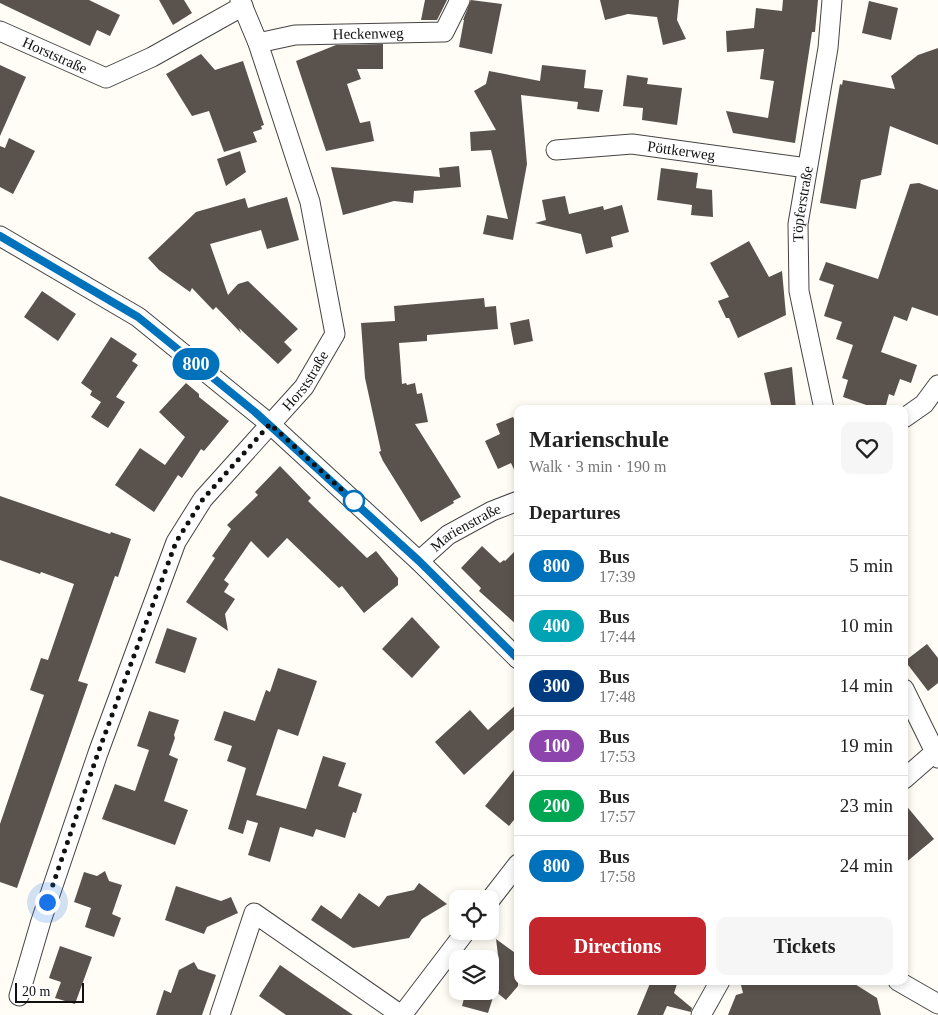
<!DOCTYPE html>
<html lang="en">
<head>
<meta charset="utf-8">
<style>
  body { margin:0; font-family:Georgia,serif; background:#f6f6f6; color:#222; height:100vh; display:flex; flex-direction:column; font-size:19px; white-space:nowrap }
  * { box-sizing:border-box; margin:0 }
  p { font-size:16px; color:#767676 }
  .icon { flex:none; width:28px; height:28px; fill:none; stroke:currentColor; stroke-width:2; stroke-linecap:round; stroke-linejoin:round }
  .map { position:relative; flex:1; overflow:hidden }
  .side { position:absolute; left:514px; top:405px; width:394px; height:580px; display:flex; flex-direction:column; background:#fff; border-radius:10px; box-shadow:0 2px 8px #0003 }
  .side>* { flex:none }
  .badge { padding:0 10px; border-radius:16px; font-size:18px; line-height:32px }
  .buttons { position:absolute; left:449px; top:890px; display:grid; gap:10px }
  .buttons a { display:grid; place-items:center; width:50px; height:50px; border-radius:10px; background:#fff; box-shadow:0 2px 8px #0003; font-size:25px }
  .scale { position:absolute; left:15px; bottom:12px; width:69px; box-sizing:border-box; padding-left:5px; border:2px solid #111; border-top:0; font-size:14px; line-height:18px; white-space:nowrap; color:#111; -webkit-text-stroke:4px #fff; paint-order:stroke }
  .you { position:absolute; width:25px; height:25px; margin:-12px; border:4px solid #fff; border-radius:50%; background:#1a73e8; box-shadow:0 0 0 8px #1a73e833 }
  .map>.badge { position:absolute; translate:-50% -50%; box-shadow:0 0 0 2px #fff }
  h2 { padding:0 15px; font-size:19px; line-height:45px }
  .round { display:grid; place-items:center; flex:none; width:52px; height:52px; border-radius:10px; background:#f6f6f6 }
  .headline { display:flex; align-items:center; justify-content:space-between; height:85px; padding:0 15px }
  h1 { font-size:24px; font-weight:600; line-height:38px }
  .action { display:flex; gap:10px; margin-top:auto; padding:10px 15px }
  .action a { flex:1; height:58px; border-radius:10px; background:#c4262e; color:#fff; font-size:20px; font-weight:600; line-height:58px; text-align:center }
  .action a+a { background:#f6f6f6; color:#222 }
  ul { padding:0; list-style:none }
  li { display:flex; align-items:center; gap:15px; height:60px; padding:0 15px; border-top:1px solid #e0e0e0 }
  li div { flex:1 }
  li b { display:block; font-size:19px }
  li em { font-style:normal }
  li .badge { min-width:55px; font-weight:700; text-align:center }
  .map>svg:first-child { display:block }
</style>
</head>
<body>
<div class="map">
<svg width="938" height="1015" viewBox="0 0 938 1015">
  <rect width="100%" height="100%" fill="#fffdf5"/>
  <!-- building -->
  <g fill="#5a524d">
    <polygon points="0,0 89,0 120,15 110,36 97,30 90,46 0,3"/>
    <polygon points="159,0 184,0 192,13 173,25"/>
    <polygon points="425,0 447,0 437,20 421,20"/>
    <polygon points="471,0 502,4 492,54 459,47 464,20 463,20"/>
    <polygon points="600,0 679,0 677,20 686,39 663,45 657,17 628,14 605,20"/>
    <polygon points="783,0 818,0 815,32 812,32 795,143 733,133 726,111 768,118 774,81 760,79 764,49 727,52 726,31 754,28 756,8 782,11"/>
    <polygon points="869,1 898,8 891,40 862,33"/>
    <polygon points="383,44 383,69 357,69 361,79 347,84 360,123 370,121 374,141 326,151 296,61 336,45"/>
    <polygon points="938,48 938,145 890,126 881,175 861,180 856,209 820,203 840,84 842,85 843,80 895,89 891,76 918,55"/>
    <polygon points="201,54 215,70 243,61 264,125 261,126 262,129 253,132 257,142 224,152 209,111 192,116 166,74"/>
    <polygon points="0,65 26,77 0,136"/>
    <polygon points="542,65 586,70 584,88 603,90 599,112 577,109 578,102 521,95 527,164 513,240 483,234 487,215 508,219 491,150 471,151 470,132 496,130 474,91 486,84 489,71 540,81"/>
    <polygon points="627,75 648,78 647,84 682,88 677,125 642,120 643,108 623,106"/>
    <polygon points="9,138 35,151 13,194 0,187 0,146 5,148"/>
    <polygon points="240,151 246,172 226,186 217,159"/>
    <polygon points="459,166 461,187 414,191 413,203 394,201 343,215 331,167 440,177 439,168"/>
    <polygon points="661,168 698,173 696,188 712,190 713,217 691,215 692,205 657,200"/>
    <polygon points="919,183 938,190 938,316 912,307 907,321 894,316 881,352 917,365 911,383 900,379 894,396 889,394 885,409 878,409 843,397 848,380 842,378 853,345 836,339 842,322 824,316 834,285 819,280 826,262 878,279 910,184"/>
    <polygon points="565,196 569,214 603,206 604,210 622,205 629,232 611,237 613,247 586,254 581,234 535,223 546,220 542,200"/>
    <polygon points="287,197 299,240 267,249 261,230 210,244 228,295 238,284 248,281 298,329 284,342 292,350 278,364 239,328 241,333 216,307 213,310 192,288 190,292 159,270 148,258 196,212 245,198 248,208"/>
    <polygon points="749,241 769,277 782,271 786,315 738,338 729,318 726,318 718,301 729,297 710,263"/>
    <polygon points="42,291 76,314 58,341 24,317"/>
    <polygon points="484,298 485,307 496,306 498,329 427,335 427,341 399,343 402,384 406,383 407,385 415,383 417,394 422,393 428,422 415,424 461,497 453,501 454,503 421,522 383,461 379,452 381,451 365,378 361,323 395,321 394,306"/>
    <polygon points="529,319 533,341 514,345 510,323"/>
    <polygon points="111,337 137,354 132,361 138,365 116,397 125,402 108,428 91,417 101,402 90,395 92,391 81,383"/>
    <polygon points="792,367 796,409 772,409 764,373"/>
    <polygon points="186,383 199,394 199,397 229,421 204,451 201,449 182,478 178,475 154,512 115,485 140,448 165,465 185,437 159,412"/>
    <polygon points="513,417 518,426 517,476 511,463 498,469 485,441 500,434 496,424"/>
    <polygon points="280,466 311,498 308,501 367,558 376,551 398,578 398,585 364,613 342,586 339,588 287,538 268,558 251,541 224,580 229,584 224,592 235,599 225,614 228,631 186,602 215,558 212,556 231,529 227,525 258,495 255,492"/>
    <polygon points="0,496 110,534 111,532 131,539 118,577 115,576 78,681 88,684 17,888 0,882 0,824 44,695 30,690 41,658 48,660 74,584 41,572 40,574 0,560"/>
    <polygon points="482,546 500,563 504,560 505,561 518,548 518,626 479,591 481,588 461,568"/>
    <polygon points="412,617 440,647 412,678 382,649"/>
    <polygon points="167,628 197,638 185,673 155,663"/>
    <polygon points="927,644 938,658 938,683 928,691 905,661"/>
    <polygon points="278,668 317,681 298,736 278,729 256,795 306,809 323,756 346,763 338,786 362,794 356,813 353,812 345,838 316,829 313,837 280,827 270,862 248,855 258,823 247,820 243,834 228,829 246,768 227,761 232,746 214,740 224,711 255,721 266,690 270,692"/>
    <polygon points="518,703 518,726 464,775 435,742 470,710 488,730"/>
    <polygon points="149,711 179,720 174,735 175,738 169,755 178,759 164,801 188,810 175,845 102,819 115,784 135,791 149,750 137,746"/>
    <polygon points="518,765 518,815 509,826 485,806"/>
    <polygon points="904,803 934,839 904,864"/>
    <polygon points="105,871 109,881 122,885 112,914 121,918 114,937 85,927 91,908 74,902 84,872 97,876"/>
    <polygon points="419,883 447,904 422,919 409,938 353,948 311,920 321,905 341,919 359,893 379,907 387,896 414,890"/>
    <polygon points="176,886 221,901 231,897 238,913 207,927 204,934 165,920"/>
    <polygon points="496,939 518,955 518,986 506,1000 495,991 488,1013 462,1006 466,991 494,991 490,988 490,964 499,963"/>
    <polygon points="60,946 92,957 75,1004 55,998 61,982 49,978"/>
    <polygon points="194,962 198,969 216,975 202,1015 156,1015 164,990 171,993 179,970"/>
    <polygon points="280,965 303,981 353,1015 286,1015 259,996"/>
    <polygon points="651,981 678,981 674,993 692,1008 691,1012 667,1006 663,1015 637,1015"/>
    <polygon points="740,981 850,981 877,998 881,1015 728,1015 736,995 743,993"/>
  </g>
  <g fill="none" stroke-linecap="round" stroke-linejoin="round">
    <defs>
      <g id="minor">
        <path id="s1" d="M0 31 106 78 152 57 243 6"/>
        <path id="s2" d="M258 43 295 35 444 32 460 0"/>
        <path id="s3" d="M556 150 632 144 807 168"/>
        <polyline points="0,236 138,317 270,424 419,561 518,659"/>
        <path id="s4" d="M824 409 799 291 798 224 828 48 832 0"/>
        <polyline points="904,418 924,404 938,385"/>
        <path id="s5" d="M419 561 448 535 492 511 518 501"/>
        <polyline points="904,689 938,758"/>
        <polyline points="904,779 935,752"/>
        <polyline points="490,900 518,864"/>
        <polyline points="898,981 938,1004"/>
        <path id="s6" d="M19 996 41 921 98 753 176 542 203 499 304 387 335 334 310 202 258 43 240 0"/>
        <polyline points="220,1015 254,913 401,1015"/>
        <polyline points="402,1015 466,931"/>
        <polyline points="701,1015 720,981"/>
      </g>
    </defs>
    <!-- minor casing -->
    <use href="#minor" stroke="#444" stroke-width="21"/>
    <!-- minor -->
    <use href="#minor" stroke="#fff" stroke-width="19"/>
  </g>
  <g fill="none" stroke-linecap="round" stroke-linejoin="round">
    <defs>
      <polyline id="line" points="0,236 138,317 255,412 419,561 518,659"/>
    </defs>
    <!-- line casing -->
    <use href="#line" stroke="#fff" stroke-width="11"/>
    <!-- line -->
    <use href="#line" stroke="#0072bc" stroke-width="8"/>
    <!-- walk -->
    <polyline stroke="#111" stroke-width="5" stroke-dasharray="0 9" points="47,902 98,753 176,542 203,499 270,424 354,501"/>
  </g>
  <!-- markers -->
  <circle fill="#fff" stroke="#0072bc" stroke-width="2.5" cx="354" cy="501" r="10"/>
  <g text-anchor="middle" stroke-width="5" stroke-linejoin="round" paint-order="stroke">
    <!-- street labels -->
    <g font-size="15" fill="#111" stroke="#fff">
      <text dy="5" stroke="none"><textPath href="#s2" startOffset="111">Heckenweg</textPath></text>
      <text dy="5" stroke="none"><textPath href="#s1" startOffset="60">Horststraße</textPath></text>
      <text dy="5" stroke="none"><textPath href="#s3" startOffset="126">Pöttkerweg</textPath></text>
      <text dy="5" stroke="none"><textPath href="#s4" startOffset="208">Töpferstraße</textPath></text>
      <text dy="5" stroke="none"><textPath href="#s6" startOffset="688">Horststraße</textPath></text>
      <text dy="5" stroke="none"><textPath href="#s5" startOffset="58">Marienstraße</textPath></text>
    </g>
  </g>
</svg>
<div class="buttons">
<a><svg class="icon" aria-label="locate" viewBox="0 0 24 24"><circle cx="12" cy="12" r="6"/><path d="M12 2v4M12 18v4M2 12h4M18 12h4"/></svg></a>
<a><svg class="icon" aria-label="layers" viewBox="0 0 24 24"><path d="M12 4l9 5-9 5-9-5zM3 14l9 5 9-5"/></svg></a>
</div>
<div class="scale">20 m</div>
<div class="you" style="left:47px;top:902px"></div>
<b class="badge" style="left:196px;top:364px;background:#0072bc;color:#fff">800</b>
<section class="side">
<div class="headline"><div><h1>Marienschule</h1><p>Walk · 3 min · 190 m</p></div><a class="round"><svg class="icon" aria-label="heart" viewBox="0 0 24 24"><path d="M12 20l-8-8c-3-5 5-10 8-4 3-6 11-1 8 4z"/></svg></a></div>
<h2>Departures</h2>
<ul>
<li><span class="badge" style="background:#0072bc;color:#fff">800</span><div><b>Bus</b><p>17:39</p></div><em>5 min</em></li>
<li><span class="badge" style="background:#00a3b4;color:#fff">400</span><div><b>Bus</b><p>17:44</p></div><em>10 min</em></li>
<li><span class="badge" style="background:#003b80;color:#fff">300</span><div><b>Bus</b><p>17:48</p></div><em>14 min</em></li>
<li><span class="badge" style="background:#8e44ad;color:#fff">100</span><div><b>Bus</b><p>17:53</p></div><em>19 min</em></li>
<li><span class="badge" style="background:#00a651;color:#fff">200</span><div><b>Bus</b><p>17:57</p></div><em>23 min</em></li>
<li><span class="badge" style="background:#0072bc;color:#fff">800</span><div><b>Bus</b><p>17:58</p></div><em>24 min</em></li>
</ul>
<div class="action"><a>Directions</a><a>Tickets</a></div>
</section>
</div>
</body>
</html>
